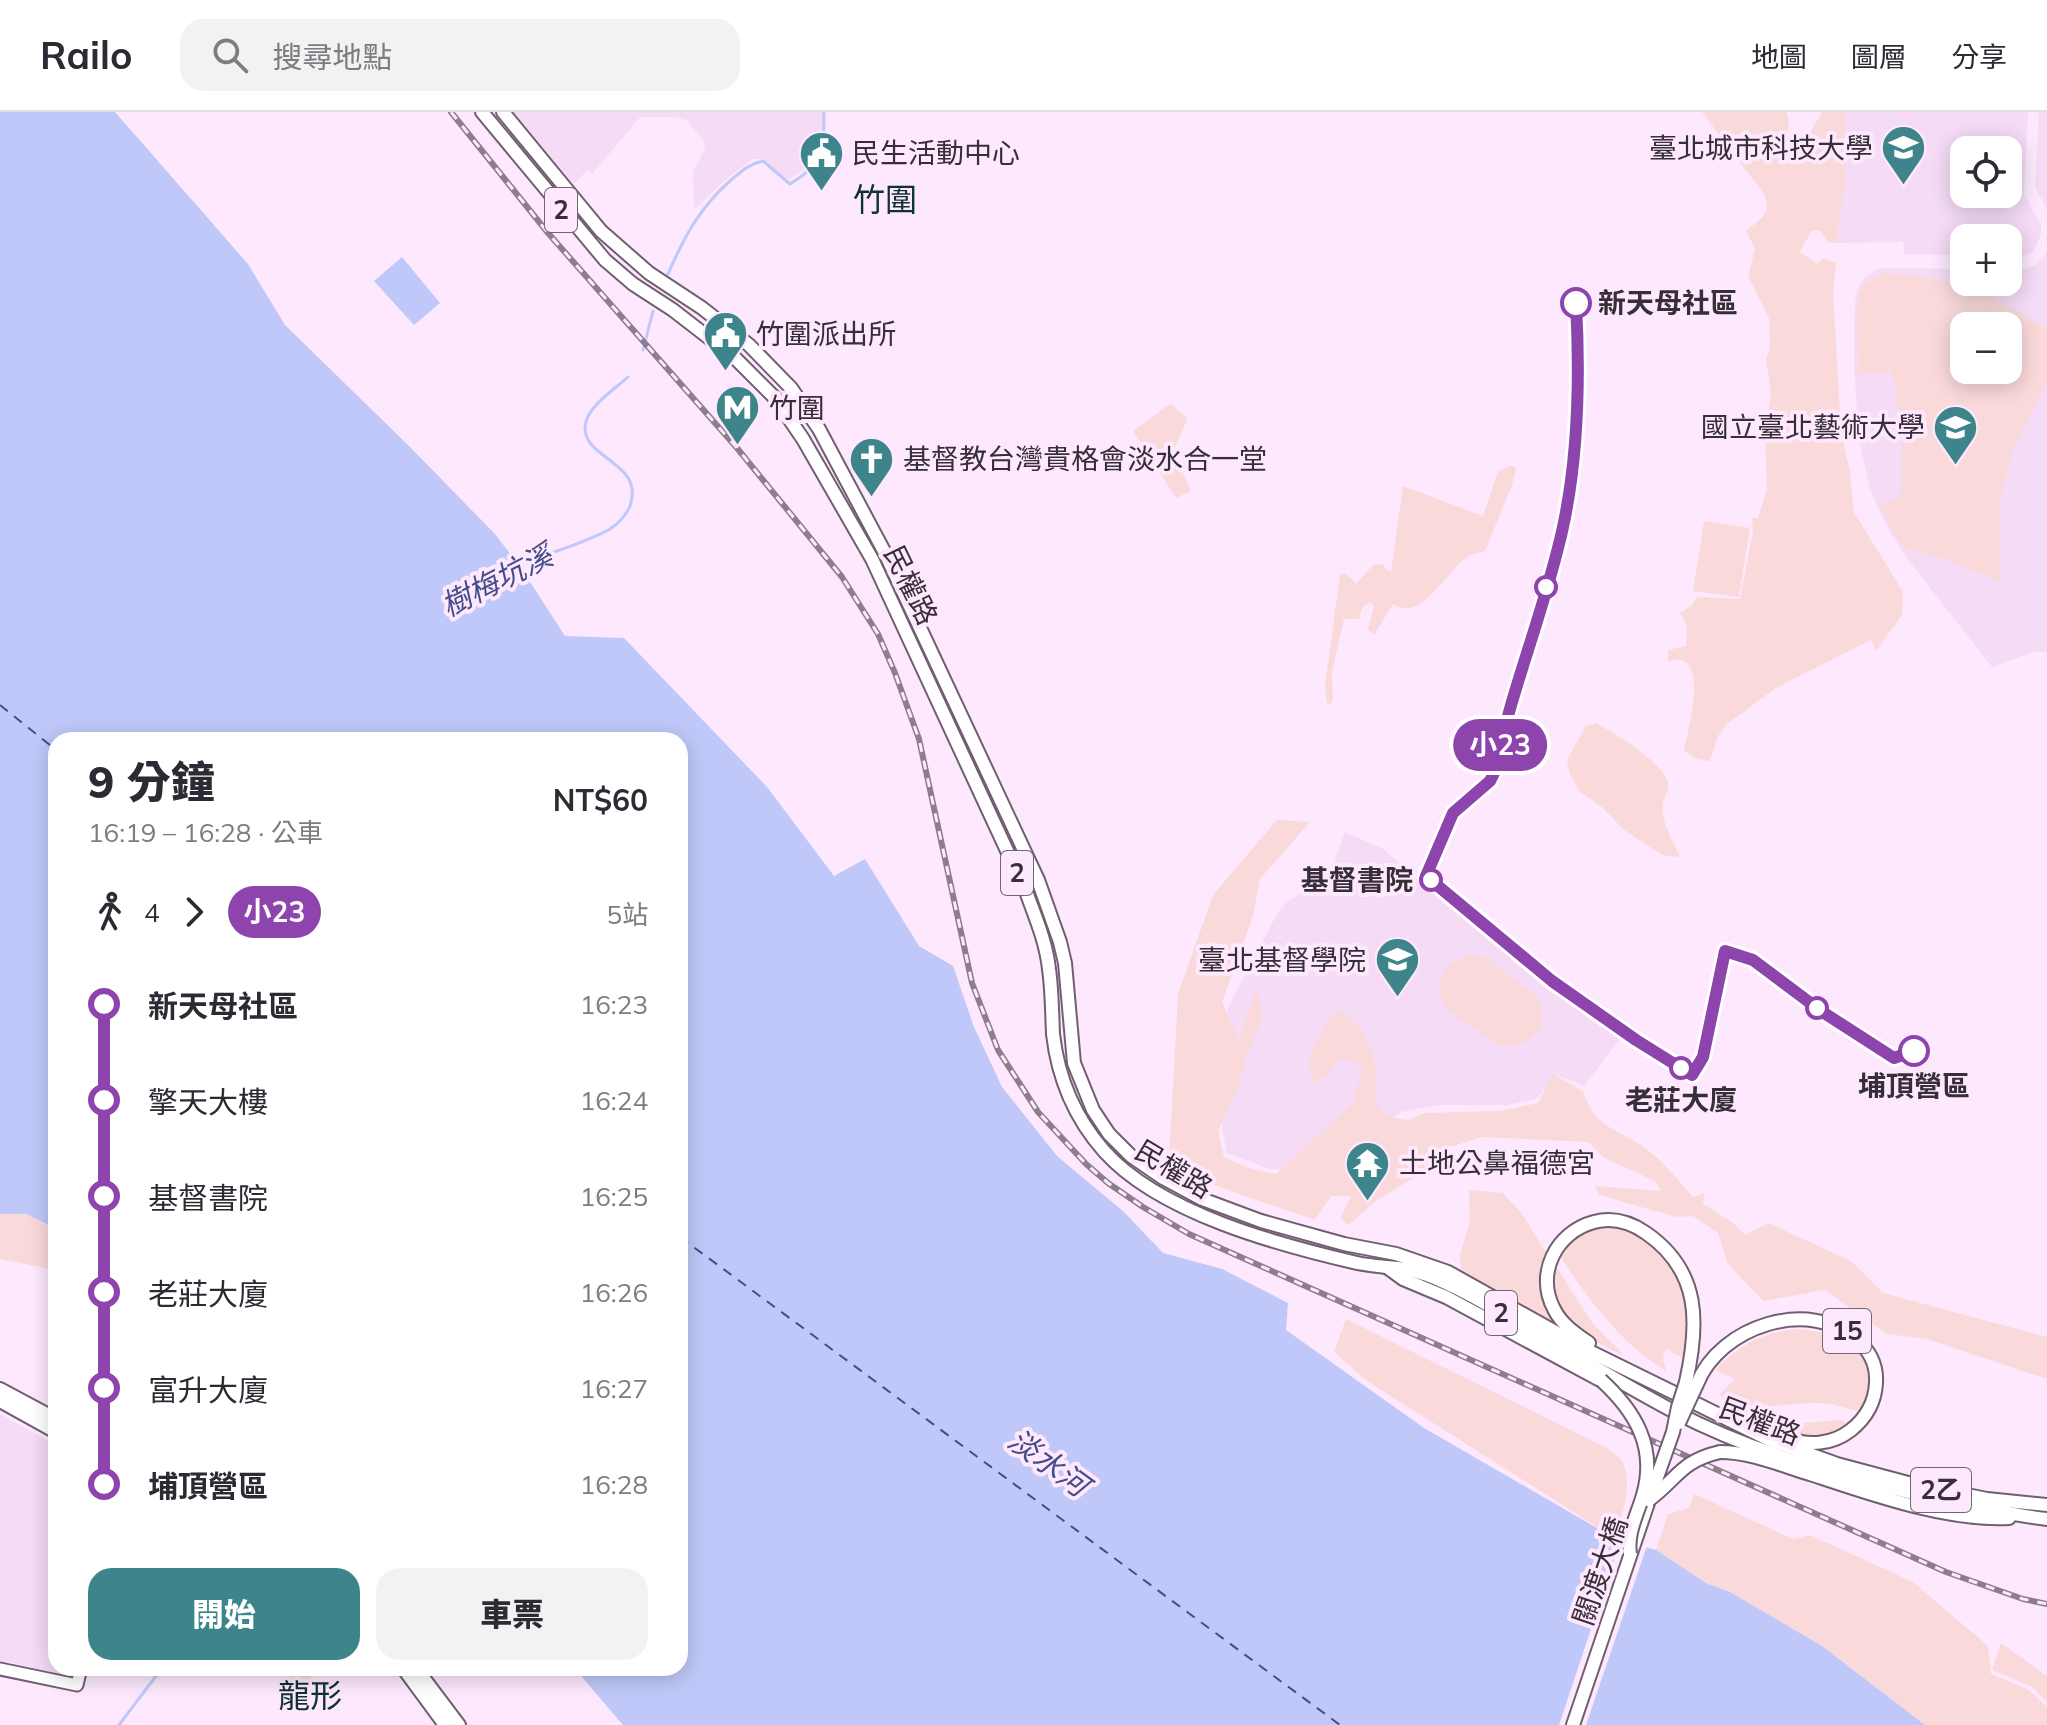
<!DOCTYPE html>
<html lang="zh-TW">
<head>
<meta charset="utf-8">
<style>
  body { margin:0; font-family:Mulish,"Noto Sans TC",sans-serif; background:#f2f2f3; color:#2b2b33; height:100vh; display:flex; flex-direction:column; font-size:30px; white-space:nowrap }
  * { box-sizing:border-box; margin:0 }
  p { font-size:26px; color:#7c7c81 }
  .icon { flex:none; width:44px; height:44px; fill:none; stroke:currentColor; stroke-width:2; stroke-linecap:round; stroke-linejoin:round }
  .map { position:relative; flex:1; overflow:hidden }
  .sheet { position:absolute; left:48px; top:620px; width:640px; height:944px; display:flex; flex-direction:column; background:#fff; border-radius:24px; box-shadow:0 4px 20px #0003 }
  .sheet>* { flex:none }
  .badge { padding:0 16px; border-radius:26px; font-size:28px; line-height:52px }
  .fabs { position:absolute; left:1950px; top:24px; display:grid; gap:16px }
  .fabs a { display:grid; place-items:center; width:72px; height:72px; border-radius:16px; background:#fff; box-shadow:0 4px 20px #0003; font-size:40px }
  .map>.badge { position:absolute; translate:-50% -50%; box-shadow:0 0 0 4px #fff }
  .legs { display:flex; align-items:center; gap:12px; height:88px; padding:0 40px; font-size:26px }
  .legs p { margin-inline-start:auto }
  .summary { display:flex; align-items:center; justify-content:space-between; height:136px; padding:0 40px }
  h1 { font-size:44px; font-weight:800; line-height:60px }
  .button { display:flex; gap:16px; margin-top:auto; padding:16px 40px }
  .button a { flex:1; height:92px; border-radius:24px; background:#3d858b; color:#fff; font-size:32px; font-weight:800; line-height:92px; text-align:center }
  .button a+a { background:#f2f2f3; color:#2b2b33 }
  ul { padding:0 40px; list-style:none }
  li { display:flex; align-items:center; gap:28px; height:96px; font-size:30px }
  li i { display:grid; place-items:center; width:12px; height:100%; margin:0 10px; background:currentColor }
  li i::after { content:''; width:20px; height:20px; margin:-10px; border:6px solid; border-radius:50%; background:#fff }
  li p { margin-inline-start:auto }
  li:first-child i { background:linear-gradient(#0000 50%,currentColor 0) }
  li:last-child i { background:linear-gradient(currentColor 50%,#0000 0) }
  header { display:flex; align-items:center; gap:48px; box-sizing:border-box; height:112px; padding:0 40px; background:#fff; border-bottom:2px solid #e1e1e2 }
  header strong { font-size:38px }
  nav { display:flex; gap:44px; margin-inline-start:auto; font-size:28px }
  .search { width:560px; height:72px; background:#f2f2f3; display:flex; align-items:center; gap:20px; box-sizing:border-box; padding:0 28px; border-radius:24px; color:#7c7c81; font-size:30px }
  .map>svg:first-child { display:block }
</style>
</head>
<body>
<header>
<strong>Railo</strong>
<div class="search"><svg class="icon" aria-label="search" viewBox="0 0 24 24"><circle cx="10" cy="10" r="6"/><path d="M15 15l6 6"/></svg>搜尋地點</div>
<nav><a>地圖</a><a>圖層</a><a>分享</a></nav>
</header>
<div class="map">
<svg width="2047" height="1613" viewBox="0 0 2047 1613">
  <rect width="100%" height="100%" fill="#fde8fd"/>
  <!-- built -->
  <g fill="#f5dbf6" fill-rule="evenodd">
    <polygon points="514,0 823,0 824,8 820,39 811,53 788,68 762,47 753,47 724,69 694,98 693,60 705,37 704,29 686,8 674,5 640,5 592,62 587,58 574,72"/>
    <path d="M1845 0H2028L2024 83 2041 112V123L2033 140 2020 146 2008 145V126H1964V143L1905 142 1903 130 1837 131 1845 69ZM1964 38H2008V82H1964Z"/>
    <polygon points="2039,0 2047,0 2047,96 2035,76"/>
    <path d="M2047 141V541L2037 539 1992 555 1906 445 1886 413 1871 380 1859 328 1854 251 1855 191 1858 176 1865 165 1880 156 1964 157V170H2008V158L2025 157 2035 153ZM1964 214H2008V258H1964Z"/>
    <polygon points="1345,720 1383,737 1549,879 1621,926 1584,974 1556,963 1537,987 1507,993 1438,993 1401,1000 1357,1031 1317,1052 1272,1058 1227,1041 1214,970 1228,896 1278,800 1288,789 1329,765"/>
    <polygon points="0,1302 56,1333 56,1556 76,1556 73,1565 8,1550 0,1552"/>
  </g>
  <!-- green -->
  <g fill="#fad9da" fill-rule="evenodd">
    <path d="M1702 0H1786C1791 10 1789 18 1785 28L1793 37 1800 38 1822 0H1845V69L1837 131 1828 130 1820 119 1812 118 1800 140 1817 152 1824 146 1836 151 1833 179 1841 318 1850 361 1854 400 1903 480 1902 503 1876 539 1871 528 1776 576 1727 612 1718 624 1710 649 1697 647 1684 639C1687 620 1707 556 1681 548 1677 547 1672 549 1668 549V538L1686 534 1687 514 1680 501 1692 493 1697 485 1740 487 1753 419 1752 406H1758L1767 377 1765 318 1771 281 1766 247 1770 236 1769 206 1748 164 1755 137 1746 119C1760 107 1773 102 1764 82Z"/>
    <path d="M1883 161 1968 171 2047 217V270L2013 336 2001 384 2000 469 1941 446 1903 436 1879 393 1901 386 1902 319 1892 259 1858 263 1857 192 1862 174ZM1964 214H2008V258H1964Z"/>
    <polygon points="1170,292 1188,306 1173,339 1191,379 1176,386 1133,319"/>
    <path d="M1511 354 1516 356 1512 373 1485 439C1479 441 1472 442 1467 445 1447 458 1421 512 1393 492L1374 523 1368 517 1374 495 1370 490 1362 496 1359 507H1344L1332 560 1333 588 1331 592 1327 591 1325 574 1340 463 1345 461 1356 472 1374 452 1383 453 1391 461 1403 374 1483 404 1498 359Z"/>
    <polygon points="1704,409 1750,416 1739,485 1693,479"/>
    <path d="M1596 611C1613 620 1667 653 1668 672 1669 678 1664 685 1663 691 1660 710 1673 728 1680 745L1662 743 1624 718 1603 696 1579 679 1570 663 1567 648 1586 614Z"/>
    <path d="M1277 708 1310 710 1260 767 1253 804 1222 890 1239 927 1256 877 1262 906 1245 947 1238 976 1218 1019 1224 1045 1251 1057 1276 1062 1355 989 1362 954 1341 946 1324 964 1311 973 1310 941 1331 904 1343 900 1363 918 1376 954 1375 990 1384 1004 1408 1008 1425 1001 1500 999 1538 991 1553 962 1583 979C1596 1018 1616 1015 1645 1036 1663 1048 1678 1069 1693 1085L1704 1081 1703 1092 1732 1110 1745 1123 1768 1111 1851 1149 1883 1181 2047 1225V1267L1927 1227 1887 1222 1825 1178 1763 1189 1728 1152 1718 1121 1693 1104 1676 1105 1599 1083 1595 1074 1661 1079 1655 1069 1604 1046 1588 1030 1483 1025 1449 1035 1437 1051 1373 1091 1349 1113 1340 1107 1351 1084H1331L1315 1108 1182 1062 1169 1048 1178 882 1213 783Z"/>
    <path d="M1469 843 1488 846 1538 886 1543 908C1536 926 1520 938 1499 933 1491 931 1481 921 1473 915 1465 910 1454 904 1448 897 1429 875 1446 849 1469 843Z"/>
    <path d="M1469 1078 1503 1081 1523 1103 1546 1141C1537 1171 1541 1194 1562 1218L1461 1159 1460 1143 1470 1108Z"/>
    <polygon points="0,1102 26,1102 56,1119 56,1158 0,1147"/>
    <path d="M1613 1114C1627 1115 1635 1120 1647 1128 1685 1154 1694 1202 1683 1246L1666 1237 1663 1246 1666 1259C1617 1228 1591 1190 1559 1143 1572 1124 1591 1117 1613 1114Z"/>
    <path d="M1555 1153 1593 1212 1625 1244C1585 1227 1544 1202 1555 1153Z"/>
    <path d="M1346 1207 1605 1335C1610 1339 1618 1343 1621 1348 1635 1369 1621 1404 1616 1427L1367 1269 1334 1240Z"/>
    <path d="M1797 1217C1849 1221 1885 1245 1860 1300 1846 1296 1832 1291 1817 1291 1778 1291 1759 1302 1719 1283L1735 1267 1715 1258C1739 1233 1763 1220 1797 1217Z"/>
    <path d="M1752 1308 1794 1312 1840 1308 1848 1312C1817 1335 1785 1319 1752 1308Z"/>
    <polygon points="1694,1382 1793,1427 1810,1423 1913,1470 1988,1534 1991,1562 2029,1578 2047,1595 2047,1613 1925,1613 1822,1534 1730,1480 1706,1471 1656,1438 1668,1402 1689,1396"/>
    <polygon points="2001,1531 2047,1564 2047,1590 2031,1574 1992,1558"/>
    <polygon points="293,1556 302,1556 325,1581 304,1599 278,1569"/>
  </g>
  <!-- water -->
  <g fill="#bfc8f9">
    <polygon points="0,0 115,0 248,152 285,213 409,334 494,421 519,453 565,524 624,526 767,675 834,764 865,747 919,834 953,854 974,915 1002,975 1057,1044 1124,1100 1163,1141 1222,1157 1288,1191 1286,1218 1424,1316 1616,1427 1656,1438 1706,1471 1730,1480 1822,1534 1925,1613 623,1613 581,1564 561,1563 555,1556 680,1556 680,628 56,628 56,1117 26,1102 0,1102"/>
    <polygon points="402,145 440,191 414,213 374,169"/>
  </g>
  <!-- pier -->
  <polygon fill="#fde8fd" points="1622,1424 1648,1431 1586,1613 1559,1613"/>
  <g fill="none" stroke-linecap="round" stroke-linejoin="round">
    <!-- stream -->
    <g stroke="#bfc8f9" stroke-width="3">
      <path d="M668 162C684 125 700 95 731 68 742 59 749 52 763 49L790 72C827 49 823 42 824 0"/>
      <polyline points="643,238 653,199"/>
      <path d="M519 453C547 441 584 432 610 417 618 412 627 402 630 394 645 350 584 348 585 315 586 295 615 277 628 265"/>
      <polyline points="119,1613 159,1560 192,1556"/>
    </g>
    <!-- ferry -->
    <g stroke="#454d89" stroke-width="2" stroke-dasharray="10 8" stroke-linecap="butt">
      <polyline points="0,593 56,638"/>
      <polyline points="680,1125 1340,1613"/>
    </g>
    <defs>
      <polyline id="secondary" points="0,1557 77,1573 81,1556"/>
      <g id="primary">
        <path d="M482 0 605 148 633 172 673 198 735 246 775 286 803 327 872 447 1027 782C1036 807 1046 830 1049 857 1052 878 1052 900 1053 922 1058 966 1075 1006 1104 1039 1159 1101 1279 1133 1357 1151 1381 1156 1405 1154 1427 1163 1458 1175 1486 1192 1514 1208 1567 1239 1619 1270 1673 1299 1757 1343 1852 1368 1944 1388 1978 1395 2012 1403 2047 1407"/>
        <polyline points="503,0 601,119 649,161 702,196 749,233 791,276 819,317 885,441 1038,768 1060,830 1065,851 1074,951 1093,998 1109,1022 1131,1044 1163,1066 1202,1087 1261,1109 1344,1132 1396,1142 1448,1160 1593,1241 1770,1328 1837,1352 1912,1372 1987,1387 2047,1393"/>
        <polyline points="1388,1156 1403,1167 1446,1185 1600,1268"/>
        <path d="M1589 1231C1576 1222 1561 1212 1554 1197 1535 1162 1556 1120 1594 1110 1613 1105 1630 1110 1646 1121 1701 1159 1699 1212 1686 1270"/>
        <path d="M1697 1272C1720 1214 1809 1185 1857 1228 1870 1239 1877 1254 1876 1271 1875 1291 1866 1306 1851 1318 1832 1333 1808 1334 1787 1326"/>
        <polyline points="0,1277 56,1307"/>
        <polyline points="0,1289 56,1320"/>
        <path d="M1720 1340C1751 1340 1780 1353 1810 1362 1870 1382 1946 1409 2009 1406"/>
        <polyline points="403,1556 445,1613"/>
        <polyline points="416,1556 459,1613"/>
        <polyline points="1573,1613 1649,1388"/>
      </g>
    </defs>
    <!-- secondary casing -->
    <use href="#secondary" stroke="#705f71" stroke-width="15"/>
    <!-- primary casing -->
    <use href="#primary" stroke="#705f71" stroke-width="16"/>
    <!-- secondary -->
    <use href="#secondary" stroke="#fff" stroke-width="11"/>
    <!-- primary -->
    <use href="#primary" stroke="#fff" stroke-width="12"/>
    <defs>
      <polyline id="rail" points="451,0 548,121 737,336 842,465 878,522 895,561 919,627 972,871 998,938 1038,1000 1086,1052 1108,1071 1143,1095 1189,1122 1946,1460 2023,1487 2047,1492"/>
    </defs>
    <!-- rail casing -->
    <use href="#rail" stroke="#8c7e8c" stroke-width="6"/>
    <!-- rail -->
    <use href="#rail" stroke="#fde8fd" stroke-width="3" stroke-dasharray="9" stroke-linecap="butt"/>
    <defs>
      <g id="primary-bridge">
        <path d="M1601 1268C1635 1299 1657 1335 1643 1383 1637 1404 1627 1420 1630 1442"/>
        <polyline points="1679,1311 1697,1272"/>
        <polyline points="1649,1388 1673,1320 1678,1295 1686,1270"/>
        <path d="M1649 1388C1678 1366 1681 1349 1720 1340"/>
      </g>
    </defs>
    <!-- primary-bridge casing -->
    <use href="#primary-bridge" stroke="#705f71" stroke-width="16" stroke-linecap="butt"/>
    <!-- primary-bridge -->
    <use href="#primary-bridge" stroke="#fff" stroke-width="12"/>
  </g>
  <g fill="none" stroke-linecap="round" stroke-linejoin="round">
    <defs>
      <path id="line-1" d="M1576 191C1580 265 1579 341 1563 415 1545 498 1511 577 1494 661L1490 669 1453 701 1426 764 1552 869 1636 928 1692 963 1703 945 1725 839 1753 848 1821 899 1894 946 1914 939"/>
    </defs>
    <!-- line-1 casing -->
    <use href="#line-1" stroke="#fff" stroke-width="18"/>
    <!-- line-1 -->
    <use href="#line-1" stroke="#8e44ad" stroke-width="12"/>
  </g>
  <!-- icons -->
  <defs>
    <symbol id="university-pin" viewBox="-11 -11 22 30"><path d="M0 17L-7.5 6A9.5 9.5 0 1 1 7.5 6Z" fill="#3d858b" stroke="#fde8fd"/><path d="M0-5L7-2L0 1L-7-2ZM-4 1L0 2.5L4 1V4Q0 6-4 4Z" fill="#fff"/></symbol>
    <symbol id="civic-pin" viewBox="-11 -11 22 30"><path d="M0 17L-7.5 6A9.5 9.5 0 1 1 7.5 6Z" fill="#3d858b" stroke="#fde8fd"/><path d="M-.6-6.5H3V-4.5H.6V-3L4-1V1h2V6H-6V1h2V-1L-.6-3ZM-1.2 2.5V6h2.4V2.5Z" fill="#fff"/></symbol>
    <symbol id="metro-pin" viewBox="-11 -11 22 30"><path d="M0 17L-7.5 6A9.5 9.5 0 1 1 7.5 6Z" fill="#3d858b" stroke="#fde8fd"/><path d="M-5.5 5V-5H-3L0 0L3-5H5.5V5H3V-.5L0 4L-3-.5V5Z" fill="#fff"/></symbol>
    <symbol id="church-pin" viewBox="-11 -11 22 30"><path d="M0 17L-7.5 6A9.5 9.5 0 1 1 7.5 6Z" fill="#3d858b" stroke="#fde8fd"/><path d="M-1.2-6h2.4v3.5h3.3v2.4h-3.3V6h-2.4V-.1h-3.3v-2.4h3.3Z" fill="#fff"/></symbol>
    <symbol id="temple-pin" viewBox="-11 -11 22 30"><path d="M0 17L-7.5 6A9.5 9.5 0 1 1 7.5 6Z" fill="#3d858b" stroke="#fde8fd"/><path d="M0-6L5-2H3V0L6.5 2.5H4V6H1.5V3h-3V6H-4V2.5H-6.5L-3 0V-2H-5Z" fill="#fff"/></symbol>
  </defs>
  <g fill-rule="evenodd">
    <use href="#university-pin" x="1878" y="10" width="51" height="69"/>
    <use href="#civic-pin" x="796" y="16" width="51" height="69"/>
    <use href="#civic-pin" x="700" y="196" width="51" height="69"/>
    <use href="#metro-pin" x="712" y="270" width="51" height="69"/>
    <use href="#university-pin" x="1930" y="290" width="51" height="69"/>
    <use href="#church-pin" x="846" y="322" width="51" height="69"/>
    <use href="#university-pin" x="1372" y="822" width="51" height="69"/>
    <use href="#temple-pin" x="1342" y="1026" width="51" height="69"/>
  </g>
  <!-- markers -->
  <g fill="#fff" stroke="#8e44ad" stroke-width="4">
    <circle cx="1576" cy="191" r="14"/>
    <circle cx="1546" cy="475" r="10"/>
    <circle cx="1431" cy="768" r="10"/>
    <circle cx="1817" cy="896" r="10"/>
    <circle cx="1914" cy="939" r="14"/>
    <circle cx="1681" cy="956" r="10"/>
  </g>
  <g text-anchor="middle" stroke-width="8" stroke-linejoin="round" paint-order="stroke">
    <!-- shield labels -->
    <g fill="#fde8fd" stroke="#726672" stroke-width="2">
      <rect x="545" y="76" width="32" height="44" rx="6"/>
      <rect x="1001" y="739" width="32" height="44" rx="6"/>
      <rect x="1485" y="1179" width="32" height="44" rx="6"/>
      <rect x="1823" y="1197" width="48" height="44" rx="6"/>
      <rect x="1911" y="1356" width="60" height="44" rx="6"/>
    </g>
    <g font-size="26" font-weight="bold" fill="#372f37">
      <text x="561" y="107">2</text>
      <text x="1017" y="770">2</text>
      <text x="1501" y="1210">2</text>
      <text x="1847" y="1228">15</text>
      <text x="1941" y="1387">2乙</text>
    </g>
    <!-- poi labels -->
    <g font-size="28" fill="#372f37" stroke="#fde8fd" text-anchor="start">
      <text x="1873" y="46" text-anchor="end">臺北城市科技大學</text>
      <text x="852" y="51">民生活動中心</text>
      <text x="756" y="232">竹圍派出所</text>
      <text x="769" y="306">竹圍</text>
      <text x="1925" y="325" text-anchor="end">國立臺北藝術大學</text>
      <text x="903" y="357">基督教台灣貴格會淡水合一堂</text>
      <text x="1366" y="858" text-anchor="end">臺北基督學院</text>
      <text x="1399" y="1061">土地公鼻福德宮</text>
    </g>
    <!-- stop labels -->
    <g font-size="28" font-weight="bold" fill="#372f37" stroke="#fde8fd">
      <text x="1598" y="201" text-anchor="start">新天母社區</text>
      <text x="1413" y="778" text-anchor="end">基督書院</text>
      <text x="1914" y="984">埔頂營區</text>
      <text x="1681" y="998">老莊大廈</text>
    </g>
    <!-- street labels -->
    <g font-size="28" fill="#372f37" stroke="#fde8fd">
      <text transform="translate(911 473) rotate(64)" y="10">民權路</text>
      <text transform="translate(1174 1057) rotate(31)" y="10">民權路</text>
      <text transform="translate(1760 1309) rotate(21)" y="10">民權路</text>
      <text transform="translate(1600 1459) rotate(-71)" y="10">關渡大橋</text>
    </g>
    <!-- water labels -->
    <g font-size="30" font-style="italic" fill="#454d89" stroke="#fde8fd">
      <text transform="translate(497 469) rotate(-27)" y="10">樹梅坑溪</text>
      <text transform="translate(1048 1351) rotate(36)" y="10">淡水河</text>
    </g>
    <!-- quarter labels -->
    <g font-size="32" fill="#0e3134" stroke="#fde8fd">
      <text x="885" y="99">竹圍</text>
      <text x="310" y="1595">龍形</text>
    </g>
  </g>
</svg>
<div class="fabs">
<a><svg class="icon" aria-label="locate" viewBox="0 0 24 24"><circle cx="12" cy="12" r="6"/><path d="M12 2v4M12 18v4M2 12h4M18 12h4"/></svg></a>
<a>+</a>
<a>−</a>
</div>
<b class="badge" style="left:1500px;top:633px;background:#8e44ad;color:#fff">小23</b>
<section class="sheet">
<div class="summary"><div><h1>9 分鐘</h1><p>16:19 – 16:28 · 公車</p></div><b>NT$60</b></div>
<div class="legs"><svg class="icon" aria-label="walk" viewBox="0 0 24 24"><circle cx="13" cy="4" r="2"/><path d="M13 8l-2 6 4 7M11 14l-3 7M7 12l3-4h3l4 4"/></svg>4<svg class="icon" aria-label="forward" viewBox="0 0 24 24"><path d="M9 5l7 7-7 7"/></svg><b class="badge" style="background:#8e44ad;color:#fff">小23</b><p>5站</p></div>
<ul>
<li><i style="color:#8e44ad"></i><b>新天母社區</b><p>16:23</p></li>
<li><i style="color:#8e44ad"></i><span>擎天大樓</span><p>16:24</p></li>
<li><i style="color:#8e44ad"></i><span>基督書院</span><p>16:25</p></li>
<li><i style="color:#8e44ad"></i><span>老莊大廈</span><p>16:26</p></li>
<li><i style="color:#8e44ad"></i><span>富升大廈</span><p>16:27</p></li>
<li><i style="color:#8e44ad"></i><b>埔頂營區</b><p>16:28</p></li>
</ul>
<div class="button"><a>開始</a><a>車票</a></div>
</section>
</div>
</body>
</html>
